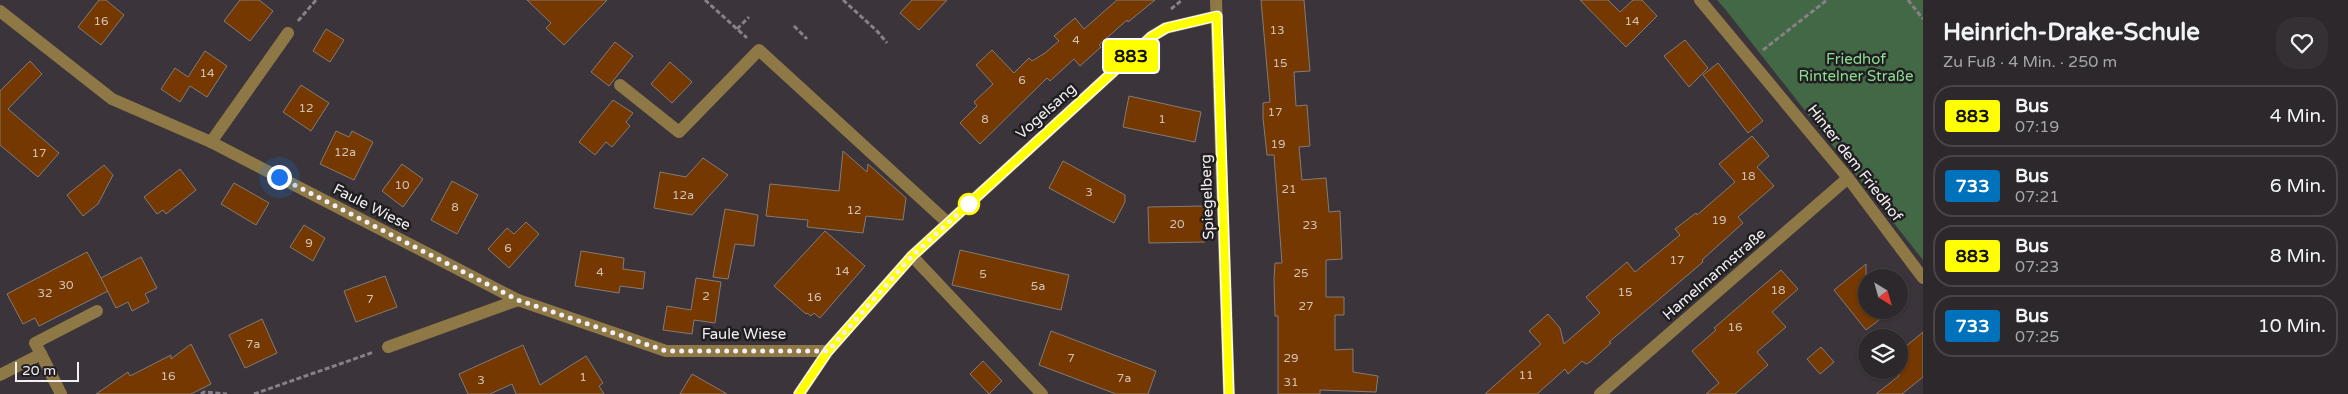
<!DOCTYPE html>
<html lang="de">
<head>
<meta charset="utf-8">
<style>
  body { margin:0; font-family:"Varela Round",sans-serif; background:#343034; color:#f1f3f6; height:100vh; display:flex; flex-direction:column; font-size:19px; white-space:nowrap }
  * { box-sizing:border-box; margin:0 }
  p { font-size:16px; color:#a6a6a9 }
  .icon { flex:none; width:28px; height:28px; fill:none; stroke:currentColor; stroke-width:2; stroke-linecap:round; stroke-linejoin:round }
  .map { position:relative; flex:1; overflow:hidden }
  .details { display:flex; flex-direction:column; background:#2c282c; width:425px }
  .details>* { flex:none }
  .badge { padding:0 10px; border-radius:4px; font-size:18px; line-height:32px }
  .needle { width:32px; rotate:143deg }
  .tools { position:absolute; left:1858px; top:269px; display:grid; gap:10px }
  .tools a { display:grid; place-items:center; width:50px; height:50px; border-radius:50%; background:#2c282c; box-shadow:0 1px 4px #0004,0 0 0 1px #484448; font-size:25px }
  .scale { position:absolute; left:15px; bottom:12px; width:64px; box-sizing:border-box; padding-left:5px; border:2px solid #f3eff3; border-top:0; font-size:14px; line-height:18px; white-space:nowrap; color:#f3eff3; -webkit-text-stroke:4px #201e21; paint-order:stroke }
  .you { position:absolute; width:25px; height:25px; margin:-12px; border:4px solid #fff; border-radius:50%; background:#1a73e8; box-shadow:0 0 0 8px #1a73e833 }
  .map>.badge { position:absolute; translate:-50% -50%; box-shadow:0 0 0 2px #fff }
  .round { display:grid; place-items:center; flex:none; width:52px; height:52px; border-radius:20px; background:#343034 }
  .overview { display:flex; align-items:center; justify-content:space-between; height:85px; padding:0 20px }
  h1 { font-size:24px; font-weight:700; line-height:38px }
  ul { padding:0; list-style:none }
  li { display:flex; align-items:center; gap:15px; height:62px; margin:0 10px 8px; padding:0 10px; border:2px solid #484448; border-radius:20px }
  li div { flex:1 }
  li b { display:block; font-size:19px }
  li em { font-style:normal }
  li .badge { min-width:55px; font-weight:700; text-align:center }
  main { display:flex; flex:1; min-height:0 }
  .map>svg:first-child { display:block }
</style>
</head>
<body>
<main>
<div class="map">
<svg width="1923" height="394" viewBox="0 0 1923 394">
  <rect width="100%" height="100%" fill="#3b353b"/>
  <!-- green -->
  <polygon fill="#426845" points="1717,0 1923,0 1923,260 1725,9"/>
  <!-- building -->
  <g fill="#743800" stroke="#837b76">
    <polygon points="99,0 106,0 124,15 101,45 78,27"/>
    <polygon points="240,0 259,0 273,11 250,41 224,21"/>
    <polygon points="527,0 607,0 564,45 546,28 551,23"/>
    <polygon points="912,0 947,0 919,30 900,13"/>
    <polygon points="1117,0 1155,0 1128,22 1127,20 1099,45 1101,47 1080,66 1074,59 1050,81 1047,78 980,144 960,123 977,106 974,102 993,84 976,65 992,50 1014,73 1029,58 1032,61 1045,53 1059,41 1054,36 1075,18 1084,29"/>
    <polygon points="1261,0 1304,0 1310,71 1294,72 1296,106 1307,105 1310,146 1299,147 1302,180 1326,178 1329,212 1340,211 1342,259 1326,260 1326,297 1344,297 1344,315 1335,315 1335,350 1353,349 1353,372 1378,376 1376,392 1320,390 1320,394 1278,394 1278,316 1275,316 1274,279 1275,263 1282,263 1274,155 1267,155 1263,118 1263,103 1270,102"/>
    <polygon points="1580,0 1608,0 1620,12 1633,0 1642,0 1657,16 1626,47"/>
    <polygon points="326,29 344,40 330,62 313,51"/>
    <polygon points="1685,40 1708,68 1689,87 1664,56"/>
    <polygon points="615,42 633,56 609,86 591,72"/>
    <polygon points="205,51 227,66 207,97 190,86 180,102 161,89 175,68 188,77"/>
    <polygon points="30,61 42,74 8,109 59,153 38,177 0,145 0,91"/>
    <polygon points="670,62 692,82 672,103 651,84"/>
    <polygon points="1718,63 1763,121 1748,133 1703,75"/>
    <polygon points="301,85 329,103 311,131 283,112"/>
    <polygon points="1129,96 1201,112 1195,142 1123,127"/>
    <polygon points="613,100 633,113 626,122 630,126 612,147 606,142 595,155 579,142"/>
    <polygon points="336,131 349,137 352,131 373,142 354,180 320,164"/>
    <polygon points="1752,136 1769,156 1757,167 1774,186 1738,217 1743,223 1702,260 1703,262 1609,342 1611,343 1590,362 1586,364 1582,361 1568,374 1565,369 1537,394 1485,394 1541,344 1529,331 1548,314 1560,328 1564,344 1600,313 1586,297 1627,262 1635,272 1680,235 1675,229 1696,213 1697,215 1735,182 1719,164"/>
    <polygon points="843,151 867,172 868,164 906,198 903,220 866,216 863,233 807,227 808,220 766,216 770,184 839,191"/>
    <polygon points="703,158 728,175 692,215 654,208 660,172 686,177"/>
    <polygon points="1063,161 1125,195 1125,202 1114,223 1049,188"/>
    <polygon points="402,164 423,179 403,207 382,191"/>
    <polygon points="104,165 113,175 98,204 83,216 67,195"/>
    <polygon points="180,169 196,190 166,214 163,210 157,214 144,197"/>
    <polygon points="452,181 478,195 457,234 431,220"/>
    <polygon points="234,183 269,203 256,225 221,204"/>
    <polygon points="1204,206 1205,242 1149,243 1148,207"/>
    <polygon points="725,209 758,215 754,246 735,244 728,279 713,277"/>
    <polygon points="526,222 539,234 509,268 488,249 507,228 514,234"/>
    <polygon points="304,225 325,238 313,261 290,247"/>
    <polygon points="825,231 865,266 820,318 814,313 811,316 807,313 806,314 774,286"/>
    <polygon points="960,250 1069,275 1061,310 952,285"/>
    <polygon points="581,251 624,258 623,269 645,272 643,289 620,286 619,293 575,286"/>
    <polygon points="87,252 108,291 39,326 35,318 23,324 7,294"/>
    <polygon points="141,257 157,288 145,294 149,302 132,311 128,302 116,308 101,278"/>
    <polygon points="1866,264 1866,310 1892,310 1866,330 1834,290"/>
    <polygon points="1781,270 1798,289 1772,312 1786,327 1757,352 1768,365 1735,394 1706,394 1719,383 1692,351 1716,330 1714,328"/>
    <polygon points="385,276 397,307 356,322 344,291"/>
    <polygon points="696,278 721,282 715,323 694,320 692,334 663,330 667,306 691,310"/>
    <polygon points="262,319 277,353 245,368 229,335"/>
    <polygon points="1051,331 1156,371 1148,394 1116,394 1039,365"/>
    <polygon points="1923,332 1923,377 1902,394 1876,394 1899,376 1899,352"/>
    <polygon points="191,344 211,384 191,394 96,394 128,372 130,376 171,355 171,359"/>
    <polygon points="523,345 540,385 586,356 603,383 599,386 604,394 516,394 512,384 490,394 468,394 459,374"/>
    <polygon points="1821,347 1834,362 1820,374 1807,359"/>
    <polygon points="983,361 1002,381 989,394 970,374"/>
    <polygon points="692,374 727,394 680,394"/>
  </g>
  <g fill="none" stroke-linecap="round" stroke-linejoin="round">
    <!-- path -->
    <g stroke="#878187" stroke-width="3" stroke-dasharray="5 2.5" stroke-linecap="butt">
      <polyline points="705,0 747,38"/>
      <polyline points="843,0 877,31 887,43"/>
      <polyline points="1908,0 1923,19"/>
      <polyline points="1171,9 1182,0"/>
      <polyline points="298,21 316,0"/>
      <polyline points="794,26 807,39"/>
      <polyline points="737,29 749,17"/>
      <polyline points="1763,50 1827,0"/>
      <polyline points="201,394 204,392 227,394"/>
      <polyline points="254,394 374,352"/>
    </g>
    <!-- minor -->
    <g stroke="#8e7846" stroke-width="12">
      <polyline points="1216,0 1229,394"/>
      <polyline points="1700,0 1848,178 1923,278"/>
      <polyline points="0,11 112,99 211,142 518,300 666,351 828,351"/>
      <polyline points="620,85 679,132 759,50 948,223"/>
      <polyline points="211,142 288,33"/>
      <polyline points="912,256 1042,394"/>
      <polyline points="388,347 518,300"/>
      <polyline points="41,354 35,343 97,311"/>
      <polyline points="0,375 41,354 61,394"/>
      <polyline points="799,394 828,351 912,256 1151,37 1166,28 1217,16"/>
      <polyline points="1600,394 1848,178"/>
    </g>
  </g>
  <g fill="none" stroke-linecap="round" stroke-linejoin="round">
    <defs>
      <polyline id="line" points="799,394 828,351 912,256 1151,37 1166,28 1217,16 1229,394"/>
    </defs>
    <!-- line casing -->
    <use href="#line" stroke="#fff" stroke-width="11"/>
    <!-- line -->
    <use href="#line" stroke="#ff0" stroke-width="8"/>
    <!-- walk -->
    <polyline stroke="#f3eff3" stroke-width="5" stroke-dasharray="0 9" points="279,177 518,300 666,351 828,351 912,256 975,198 969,204"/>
  </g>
  <!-- markers -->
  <circle fill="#fff" stroke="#ff0" stroke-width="2.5" cx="969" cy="204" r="10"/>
  <g text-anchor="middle" stroke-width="5" stroke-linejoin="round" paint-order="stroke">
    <!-- number labels -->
    <g font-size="12" fill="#d3c1b6">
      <text x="101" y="25">16</text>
      <text x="1632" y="25">14</text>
      <text x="1277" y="34">13</text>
      <text x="1076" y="44">4</text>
      <text x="1280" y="67">15</text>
      <text x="207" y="77">14</text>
      <text x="1022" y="84">6</text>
      <text x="306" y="112">12</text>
      <text x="1275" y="116">17</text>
      <text x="985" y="123">8</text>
      <text x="1162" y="123">1</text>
      <text x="1278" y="148">19</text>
      <text x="345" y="156">12a</text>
      <text x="39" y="157">17</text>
      <text x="1748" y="180">18</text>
      <text x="402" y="189">10</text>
      <text x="1289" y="193">21</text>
      <text x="1089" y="196">3</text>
      <text x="683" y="199">12a</text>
      <text x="455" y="211">8</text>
      <text x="854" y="214">12</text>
      <text x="1719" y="224">19</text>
      <text x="1177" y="228">20</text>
      <text x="1310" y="229">23</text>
      <text x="309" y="247">9</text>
      <text x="508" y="252">6</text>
      <text x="1677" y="264">17</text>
      <text x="842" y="275">14</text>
      <text x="600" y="276">4</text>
      <text x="1301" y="277">25</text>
      <text x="983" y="278">5</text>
      <text x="66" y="289">30</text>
      <text x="1038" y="290">5a</text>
      <text x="1778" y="294">18</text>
      <text x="1625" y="296">15</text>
      <text x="45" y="297">32</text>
      <text x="706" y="300">2</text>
      <text x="814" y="301">16</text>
      <text x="370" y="303">7</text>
      <text x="1306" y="310">27</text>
      <text x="1735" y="331">16</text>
      <text x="253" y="348">7a</text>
      <text x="1071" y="362">7</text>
      <text x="1291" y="362">29</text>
      <text x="1526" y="379">11</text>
      <text x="168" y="380">16</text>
      <text x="583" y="381">1</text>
      <text x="1124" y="382">7a</text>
      <text x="481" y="384">3</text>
      <text x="1291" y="386">31</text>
    </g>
    <!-- park labels -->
    <g font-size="15" fill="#8adc90" stroke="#201e21">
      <text x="1856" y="64">Friedhof<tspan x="1856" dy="17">Rintelner Straße</tspan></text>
    </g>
    <!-- street labels -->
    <g font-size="15" fill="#f3eff3" stroke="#201e21">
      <text transform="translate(1046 111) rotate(-42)" y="5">Vogelsang</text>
      <text transform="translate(1855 163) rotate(52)" y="5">Hinter dem Friedhof</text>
      <text transform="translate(1207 197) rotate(-92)" y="5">Spiegelberg</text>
      <text transform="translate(372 207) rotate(27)" y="5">Faule Wiese</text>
      <text transform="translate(1714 274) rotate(-41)" y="5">Hamelmannstraße</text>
      <text x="744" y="339">Faule Wiese</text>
    </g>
  </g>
</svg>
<div class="tools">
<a><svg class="needle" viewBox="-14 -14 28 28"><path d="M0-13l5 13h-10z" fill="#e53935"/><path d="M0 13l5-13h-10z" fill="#a6a6a9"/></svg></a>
<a><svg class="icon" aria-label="layers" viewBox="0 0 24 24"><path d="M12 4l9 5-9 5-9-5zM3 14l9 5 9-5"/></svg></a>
</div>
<div class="scale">20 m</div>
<div class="you" style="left:279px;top:177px"></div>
<b class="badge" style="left:1131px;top:56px;background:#ff0;color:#111">883</b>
</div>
<section class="details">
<div class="overview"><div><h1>Heinrich-Drake-Schule</h1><p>Zu Fuß · 4 Min. · 250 m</p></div><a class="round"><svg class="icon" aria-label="heart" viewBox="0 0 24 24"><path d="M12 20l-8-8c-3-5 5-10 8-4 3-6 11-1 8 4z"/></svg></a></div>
<ul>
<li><span class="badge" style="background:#ff0;color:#111">883</span><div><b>Bus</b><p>07:19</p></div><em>4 Min.</em></li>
<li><span class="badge" style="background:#0072bc;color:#fff">733</span><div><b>Bus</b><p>07:21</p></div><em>6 Min.</em></li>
<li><span class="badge" style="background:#ff0;color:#111">883</span><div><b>Bus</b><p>07:23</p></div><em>8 Min.</em></li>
<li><span class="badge" style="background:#0072bc;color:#fff">733</span><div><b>Bus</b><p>07:25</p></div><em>10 Min.</em></li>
</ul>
</section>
</main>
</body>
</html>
